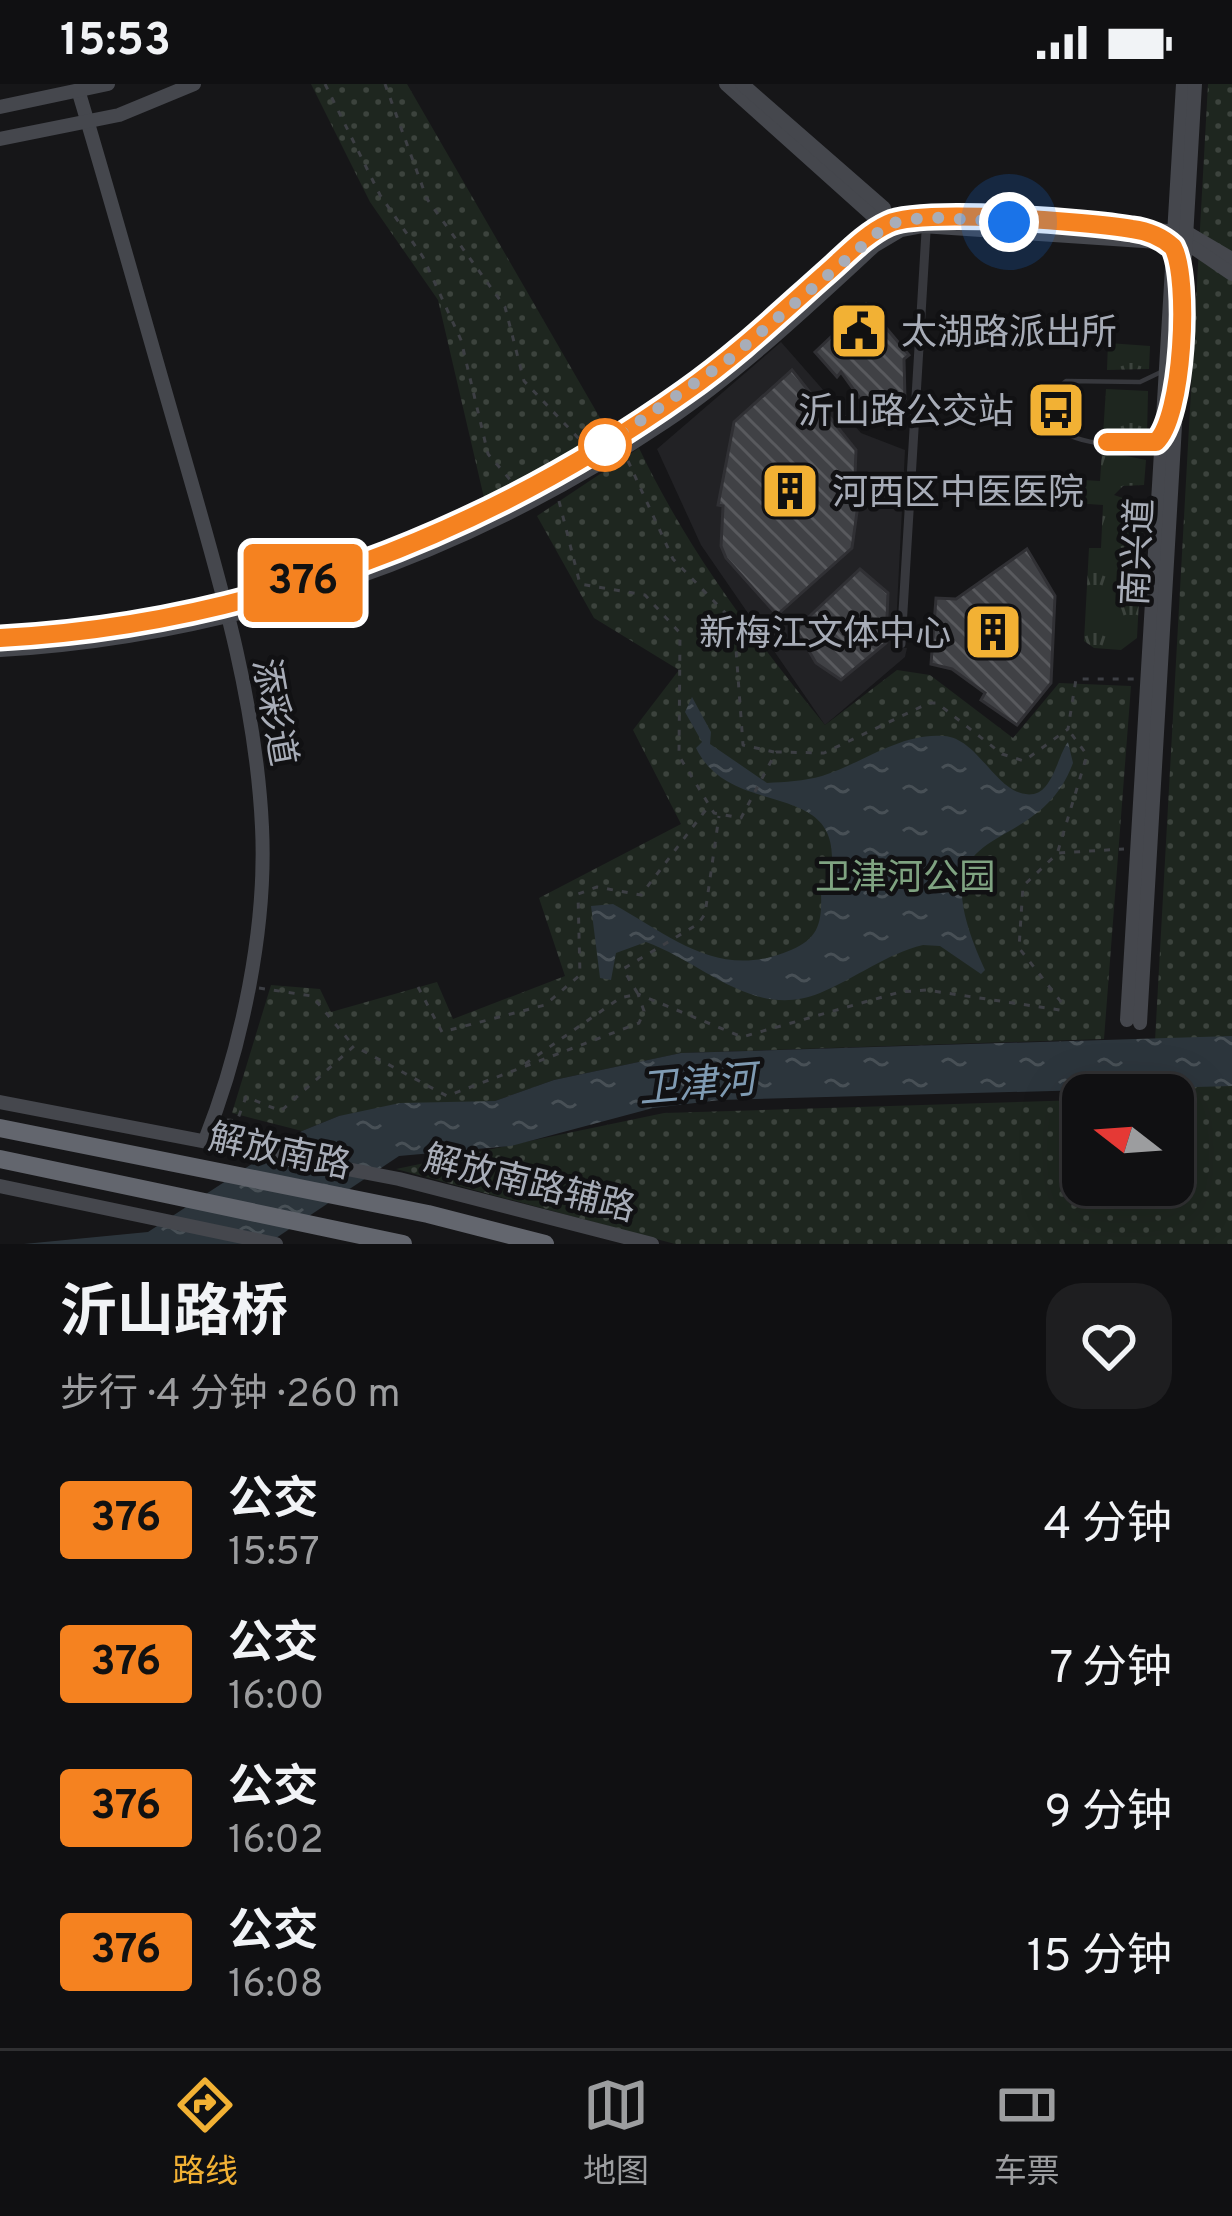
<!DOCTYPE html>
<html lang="zh">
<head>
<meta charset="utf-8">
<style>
  body { margin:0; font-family:Overpass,"Noto Sans SC",sans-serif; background:#1e1e20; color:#f1f3f6; height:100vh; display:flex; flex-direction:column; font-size:45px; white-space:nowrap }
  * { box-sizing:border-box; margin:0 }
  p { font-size:39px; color:#9c9d9f }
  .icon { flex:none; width:66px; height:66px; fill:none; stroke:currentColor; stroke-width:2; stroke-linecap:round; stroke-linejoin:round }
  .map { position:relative; height:1160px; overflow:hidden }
  .drawer { display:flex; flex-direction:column; background:#101012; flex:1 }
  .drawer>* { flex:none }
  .badge { padding:0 24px; border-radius:9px; font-size:42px; line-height:78px }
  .needle { width:78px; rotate:287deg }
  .tools { position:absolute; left:1062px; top:990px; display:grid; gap:24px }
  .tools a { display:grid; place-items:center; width:132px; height:132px; border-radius:24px; background:#101012; box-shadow:0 12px 48px #0002,0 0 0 3px #303032; font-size:60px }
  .you { position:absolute; width:60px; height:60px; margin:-30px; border:9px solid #fff; border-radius:50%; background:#1a73e8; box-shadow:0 0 0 18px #1a73e833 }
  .map>.badge { position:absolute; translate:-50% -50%; box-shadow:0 0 0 6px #fff }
  .round { display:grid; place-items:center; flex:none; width:126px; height:126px; border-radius:36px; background:#1e1e20 }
  .overview { display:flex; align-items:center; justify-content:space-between; height:204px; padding:0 60px }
  h1 { font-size:57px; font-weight:700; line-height:90px }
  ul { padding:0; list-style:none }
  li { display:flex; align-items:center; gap:36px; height:144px; padding:0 60px }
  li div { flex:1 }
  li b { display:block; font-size:45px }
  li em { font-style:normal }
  li .badge { min-width:132px; font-weight:700; text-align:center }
  .status { display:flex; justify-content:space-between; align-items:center; height:84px; padding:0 60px; background:#101012; direction:ltr }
  .status svg { height:33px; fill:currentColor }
  .tabs { display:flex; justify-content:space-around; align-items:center; height:168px; border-top:3px solid #303032; background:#101012; font-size:33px; color:#9c9d9f }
  .tabs a { display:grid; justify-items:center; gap:6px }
  .tabs .current { color:#f2b134 }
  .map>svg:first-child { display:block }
</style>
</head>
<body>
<div class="status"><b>15:53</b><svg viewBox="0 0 49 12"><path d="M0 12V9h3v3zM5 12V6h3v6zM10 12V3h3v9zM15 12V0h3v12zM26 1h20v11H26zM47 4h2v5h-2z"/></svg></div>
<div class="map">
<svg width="1232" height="1160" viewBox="0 0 1232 1160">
  <defs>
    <pattern id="grass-tufts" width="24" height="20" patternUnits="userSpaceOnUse" patternTransform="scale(3)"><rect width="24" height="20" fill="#1e261f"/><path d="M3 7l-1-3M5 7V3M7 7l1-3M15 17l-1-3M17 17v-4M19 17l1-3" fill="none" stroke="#3c433d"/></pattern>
    <pattern id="park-dots" width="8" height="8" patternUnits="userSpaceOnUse" patternTransform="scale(3)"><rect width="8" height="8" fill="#1e261f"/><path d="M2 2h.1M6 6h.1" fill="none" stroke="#3c433d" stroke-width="1.8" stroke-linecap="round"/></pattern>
    <pattern id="water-ripples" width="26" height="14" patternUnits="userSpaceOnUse" patternTransform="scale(3)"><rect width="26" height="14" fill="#2c353c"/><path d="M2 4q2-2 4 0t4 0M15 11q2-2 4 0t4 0" fill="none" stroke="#485056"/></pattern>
    <pattern id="building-back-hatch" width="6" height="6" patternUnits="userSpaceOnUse" patternTransform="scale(3)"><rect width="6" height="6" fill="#404145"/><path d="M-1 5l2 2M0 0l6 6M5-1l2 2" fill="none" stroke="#595a5e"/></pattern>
  </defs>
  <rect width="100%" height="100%" fill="#161618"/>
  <!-- built -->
  <polygon fill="#222225" points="781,258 861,349 905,366 895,563 907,564 905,573 825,641 701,461 657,365"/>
  <!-- grass -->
  <g fill="url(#grass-tufts)">
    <polygon points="1108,259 1150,262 1149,285 1107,286"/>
    <polygon points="1106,305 1148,307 1147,352 1103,351"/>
    <polygon points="1102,367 1146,376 1144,401 1123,402 1114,411 1144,421 1137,554 1121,566 1094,564 1084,557 1089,464 1101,464 1103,421 1002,414 1003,391 1100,397"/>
  </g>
  <!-- park -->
  <g fill="url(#park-dots)">
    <polygon points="311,0 407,0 607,346 485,418 438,216 370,118"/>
    <polygon points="1208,0 1232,0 1232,1160 675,1160 396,1085 664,1029 1083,1016 1083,1101 1173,1101 1173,1011 1152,1011"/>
    <path d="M639 364C688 467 753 552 825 641L897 586 930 591 1013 654 1059 599 1131 602 1104 955 681 969 554 996 495 1017 339 1032 302 1047 232 1029 271 901 320 905 331 928 437 898 453 935 565 892 539 814 681 740 633 646 679 586 594 534 537 432Z"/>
  </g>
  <!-- water -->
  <g fill="url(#water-ripples)">
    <path d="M692 613 711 648 710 660 767 699C785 698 804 697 822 692 861 680 901 648 944 652 980 654 998 716 1034 710 1053 706 1058 671 1068 658L1073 679C1035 782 911 725 985 886L981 890 940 862 923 861C886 870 856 894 820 909 754 936 706 880 646 858L616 869 611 896 600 894 591 822 613 820C673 853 719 897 791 866 820 854 822 837 821 807L828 804C856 687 733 741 696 664L702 658 685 628Z"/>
    <polygon points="1232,952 1232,1002 720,1016 653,1024 511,1062 399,1072 267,1160 24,1160 148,1148 302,1047 339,1032 400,1019 495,1017 554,996 681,969"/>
  </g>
  <!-- building -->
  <g fill="url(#building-back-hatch)" stroke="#303034" stroke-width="3">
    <polygon points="866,220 909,271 904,275 905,315 877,338 841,288 837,293 815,268"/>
    <polygon points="792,286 856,366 855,392 862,392 852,464 777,531 726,474 721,462 723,422 718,421 734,338"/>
    <polygon points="1027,465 1055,512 1051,599 1017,641 981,616 985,609 952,585 931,580 936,514 956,515"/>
    <polygon points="860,485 888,509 886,559 841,596 816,579 796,545"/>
  </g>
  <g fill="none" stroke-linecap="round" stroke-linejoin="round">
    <!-- path -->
    <g stroke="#3d3f44" stroke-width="3" stroke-dasharray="6 9" stroke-linecap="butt">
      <polyline points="325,0 380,111 423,173 461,256 488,370 513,399"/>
      <polyline points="385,0 427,115 505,223 524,297 583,359"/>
      <polyline points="628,377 673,475 734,538 743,661 774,668"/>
      <polyline points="559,417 580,500 645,511 680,549 679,672 714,729 741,734 776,668 824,669 929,619 937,619 1002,670 1024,677 1068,645 1076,595 1135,595"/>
      <polyline points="1058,767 1087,671 1070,648"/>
      <polyline points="418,903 442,948 545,921 580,891 578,810 597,803 641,811 708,723"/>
      <polyline points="259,904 312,912 352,960"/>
      <polyline points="525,980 620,914 638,910 623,885 698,840 705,830 719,732"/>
      <polyline points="227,1036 237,1037 246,1013 281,1027 354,962 447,1012 639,939 644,927 638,910 742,953 900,908 926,906 1060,926 1062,919 1019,864 1023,802 1058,769 1124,765"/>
    </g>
    <!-- lane -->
    <path stroke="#37383d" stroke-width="4.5" d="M1158 356C1132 365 1078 362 1056 343 1047 327 1050 308 1066 297L1140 298 1161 288"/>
    <!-- street -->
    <polyline stroke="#37383d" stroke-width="9" points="901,560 926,148"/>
    <!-- secondary -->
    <g stroke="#45474d" stroke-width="14">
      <polyline points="726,0 891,148"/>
      <polyline points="742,0 884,124"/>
      <path d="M79 9C115 129 148 249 183 369 218 491 256 615 262 743 267 843 242 963 205 1056"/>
      <polyline points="0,23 108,0"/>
      <polyline points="0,55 119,31 194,0"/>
      <polyline points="993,137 1186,148 1232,175"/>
      <path d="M0 554C247 541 486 450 687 307 754 260 812 201 875 148L898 136 935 134"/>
      <path d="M0 566C238 552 467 471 665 338 739 288 808 223 874 162L901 146 922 142 1173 159 1194 164 1232 190"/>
      <polyline points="1127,936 1183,0"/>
      <polyline points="1140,939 1195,0"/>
      <polyline points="0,1018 399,1095 652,1160"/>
      <polyline points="0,1102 276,1160"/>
    </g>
    <!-- highway -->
    <g stroke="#63666e" stroke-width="18">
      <polyline points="0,1044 428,1130 545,1160"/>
      <polyline points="0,1075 403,1160"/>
    </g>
  </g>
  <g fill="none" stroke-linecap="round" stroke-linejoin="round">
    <defs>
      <path id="line" d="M0 554C247 541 484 451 685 308 735 273 779 231 824 191 844 174 864 151 888 140 921 124 1090 138 1132 145 1148 147 1162 153 1173 163 1190 195 1183 334 1156 358H1107"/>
    </defs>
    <!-- line casing -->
    <use href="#line" stroke="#fff" stroke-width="27"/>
    <!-- line -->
    <use href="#line" stroke="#f58220" stroke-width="18"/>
    <!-- walk -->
    <polyline stroke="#a8adb8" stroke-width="12" stroke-dasharray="0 21.6" points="605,361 728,276 888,140 926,133 1009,138"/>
  </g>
  <!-- icons -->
  <defs>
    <symbol id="civic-square" viewBox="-11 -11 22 22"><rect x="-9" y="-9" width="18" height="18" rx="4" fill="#f2b134" stroke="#111113"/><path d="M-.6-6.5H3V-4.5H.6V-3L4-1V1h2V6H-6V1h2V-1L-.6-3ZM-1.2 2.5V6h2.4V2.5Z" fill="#111"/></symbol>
    <symbol id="bus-square" viewBox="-11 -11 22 22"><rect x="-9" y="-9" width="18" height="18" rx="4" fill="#f2b134" stroke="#111113"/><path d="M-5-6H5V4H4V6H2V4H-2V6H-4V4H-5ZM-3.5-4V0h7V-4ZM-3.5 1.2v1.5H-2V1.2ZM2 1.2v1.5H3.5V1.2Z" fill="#111"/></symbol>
    <symbol id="building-square" viewBox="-11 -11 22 22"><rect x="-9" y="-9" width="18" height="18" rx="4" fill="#f2b134" stroke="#111113"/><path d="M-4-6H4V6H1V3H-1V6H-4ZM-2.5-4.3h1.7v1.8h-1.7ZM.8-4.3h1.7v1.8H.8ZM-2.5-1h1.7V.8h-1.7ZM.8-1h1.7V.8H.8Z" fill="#111"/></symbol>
  </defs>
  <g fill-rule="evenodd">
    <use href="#civic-square" x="826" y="214" width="66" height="66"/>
    <use href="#bus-square" x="1023" y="293" width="66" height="66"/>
    <use href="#building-square" x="757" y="374" width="66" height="66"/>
    <use href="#building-square" x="960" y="515" width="66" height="66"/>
  </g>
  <!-- markers -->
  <circle fill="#fff" stroke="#f58220" stroke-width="6" cx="605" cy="361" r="24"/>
  <g text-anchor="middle" stroke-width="9" stroke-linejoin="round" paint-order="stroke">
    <!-- poi labels -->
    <g font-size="36" fill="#a8adb8" stroke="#111113" text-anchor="start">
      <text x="901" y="260">太湖路派出所</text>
      <text x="1014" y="339" text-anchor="end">沂山路公交站</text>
      <text x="832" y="420">河西区中医医院</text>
      <text x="951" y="561" text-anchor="end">新梅江文体中心</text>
    </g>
    <!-- street labels -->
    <g font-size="36" fill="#a8adb8" stroke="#111113">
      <text transform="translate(1136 468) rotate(-87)" y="13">南兴道</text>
      <text transform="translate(276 628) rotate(80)" y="13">添彩道</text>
      <text transform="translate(280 1066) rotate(12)" y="13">解放南路</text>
      <text transform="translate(530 1098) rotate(14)" y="13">解放南路辅路</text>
    </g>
    <!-- park labels -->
    <g font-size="36" fill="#7fa381" stroke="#111113">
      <text x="905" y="805">卫津河公园</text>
    </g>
    <!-- water labels -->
    <g font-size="39" font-style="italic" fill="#7f9bb3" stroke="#111113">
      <text transform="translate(697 999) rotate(-5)" y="14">卫津河</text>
    </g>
  </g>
</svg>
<div class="tools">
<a><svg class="needle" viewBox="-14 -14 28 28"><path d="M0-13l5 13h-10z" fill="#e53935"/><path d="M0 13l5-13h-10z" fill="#9c9d9f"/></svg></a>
</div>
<div class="you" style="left:1009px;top:138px"></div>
<b class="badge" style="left:303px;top:499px;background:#f58220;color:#111">376</b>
</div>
<section class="drawer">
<div class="overview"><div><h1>沂山路桥</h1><p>步行 · 4 分钟 · 260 m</p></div><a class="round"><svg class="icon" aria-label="heart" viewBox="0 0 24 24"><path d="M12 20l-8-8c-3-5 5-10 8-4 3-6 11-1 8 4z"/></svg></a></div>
<ul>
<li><span class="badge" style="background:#f58220;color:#111">376</span><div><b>公交</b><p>15:57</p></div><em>4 分钟</em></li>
<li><span class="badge" style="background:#f58220;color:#111">376</span><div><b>公交</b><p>16:00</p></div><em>7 分钟</em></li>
<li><span class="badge" style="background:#f58220;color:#111">376</span><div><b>公交</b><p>16:02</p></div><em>9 分钟</em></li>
<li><span class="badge" style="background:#f58220;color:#111">376</span><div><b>公交</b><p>16:08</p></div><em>15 分钟</em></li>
</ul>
</section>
<nav class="tabs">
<a class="current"><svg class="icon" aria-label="directions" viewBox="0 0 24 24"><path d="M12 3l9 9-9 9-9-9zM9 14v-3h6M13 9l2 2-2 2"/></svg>路线</a>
<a><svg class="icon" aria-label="map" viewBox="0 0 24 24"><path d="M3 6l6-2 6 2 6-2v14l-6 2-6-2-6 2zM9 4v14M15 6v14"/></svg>地图</a>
<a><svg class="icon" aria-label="tickets" viewBox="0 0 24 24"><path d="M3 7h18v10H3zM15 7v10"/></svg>车票</a>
</nav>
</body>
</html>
